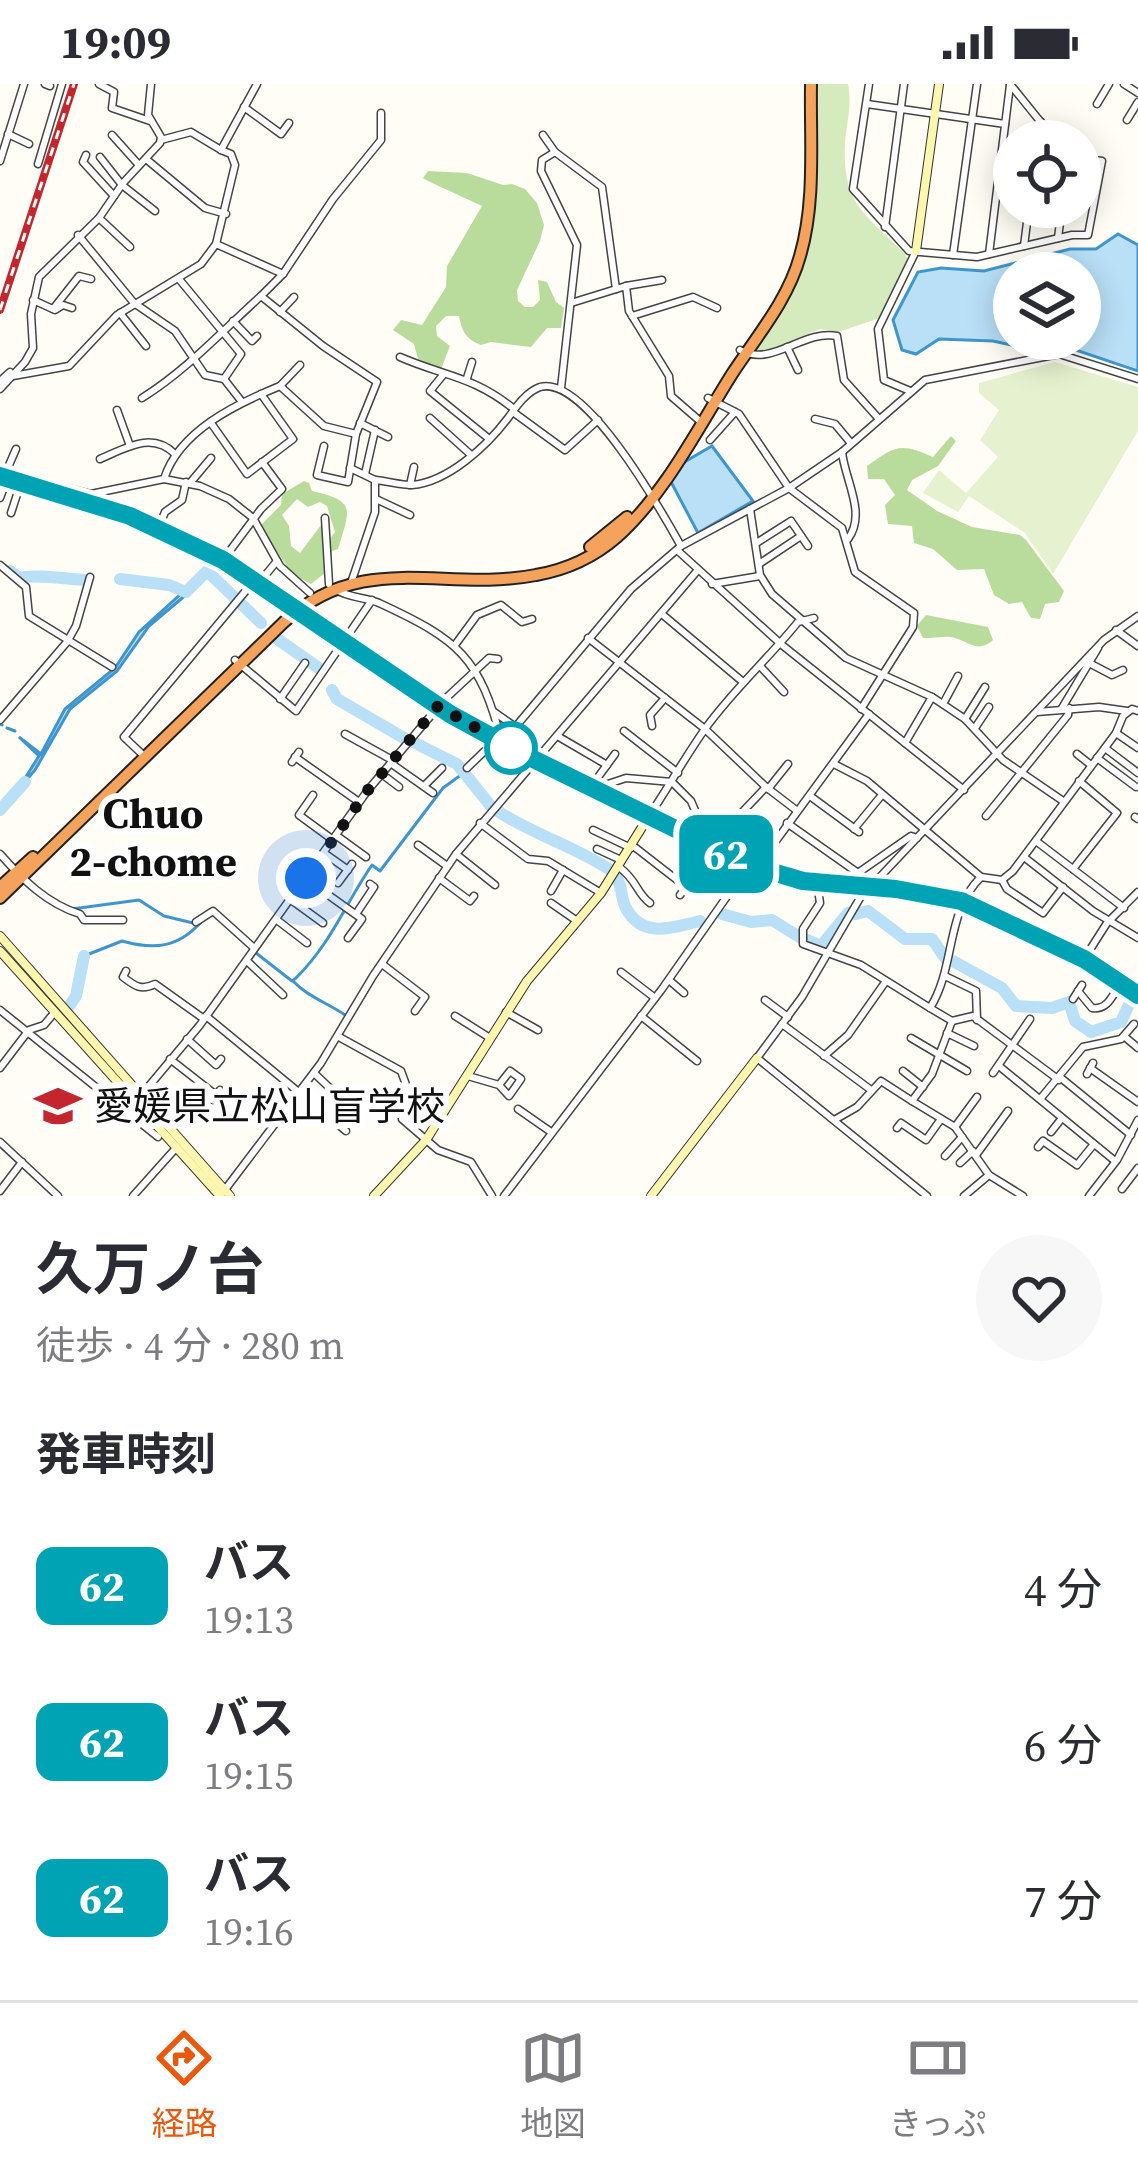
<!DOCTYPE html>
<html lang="ja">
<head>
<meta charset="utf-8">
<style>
  body { margin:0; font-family:"Source Serif 4","Noto Sans JP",serif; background:#f7f7f7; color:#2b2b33; height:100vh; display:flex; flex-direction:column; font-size:45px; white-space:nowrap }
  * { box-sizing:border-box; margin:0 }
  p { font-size:39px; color:#7c7c81 }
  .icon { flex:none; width:66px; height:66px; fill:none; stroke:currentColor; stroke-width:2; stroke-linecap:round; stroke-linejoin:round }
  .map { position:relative; height:1112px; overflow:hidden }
  .details { display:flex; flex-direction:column; background:#fff; flex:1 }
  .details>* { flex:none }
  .badge { padding:0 24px; border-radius:18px; font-size:42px; line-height:78px }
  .fabs { position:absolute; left:993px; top:36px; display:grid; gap:24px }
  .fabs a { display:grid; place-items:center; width:108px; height:108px; border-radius:50%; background:#fff; box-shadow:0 6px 30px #0003; font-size:60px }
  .you { position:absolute; width:60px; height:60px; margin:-30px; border:9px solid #fff; border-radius:50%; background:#1a73e8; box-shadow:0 0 0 18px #1a73e833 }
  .map>.badge { position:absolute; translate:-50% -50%; box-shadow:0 0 0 6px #fff }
  h2 { padding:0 36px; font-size:45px; line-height:108px }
  .round { display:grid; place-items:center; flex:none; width:126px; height:126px; border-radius:63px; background:#f7f7f7 }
  .headline { display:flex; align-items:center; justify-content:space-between; height:204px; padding:0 36px }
  h1 { font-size:57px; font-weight:700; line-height:90px }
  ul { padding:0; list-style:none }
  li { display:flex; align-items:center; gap:36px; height:156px; padding:0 36px }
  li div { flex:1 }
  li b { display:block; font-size:45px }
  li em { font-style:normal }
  li .badge { min-width:132px; font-weight:700; text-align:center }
  .status { display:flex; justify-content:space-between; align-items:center; height:84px; padding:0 60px; background:#fff; direction:ltr }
  .status svg { height:33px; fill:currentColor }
  .tab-bar { display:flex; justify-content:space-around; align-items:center; height:168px; border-top:3px solid #e1e1e2; background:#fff; font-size:33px; color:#7c7c81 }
  .tab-bar a { display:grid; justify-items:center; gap:6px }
  .tab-bar .active { color:#ea580c }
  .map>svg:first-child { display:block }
</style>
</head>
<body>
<div class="status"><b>19:09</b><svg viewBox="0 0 49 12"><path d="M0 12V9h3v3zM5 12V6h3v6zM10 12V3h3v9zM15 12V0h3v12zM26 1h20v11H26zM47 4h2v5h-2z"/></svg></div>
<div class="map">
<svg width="1138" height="1112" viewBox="0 0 1138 1112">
  <rect width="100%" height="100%" fill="#fffdf5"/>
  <!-- green -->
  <path fill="#d5ebbd" d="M816 0H848C852 20 847 38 845 58 842 122 865 129 906 171L908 178 880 234 838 248 820 245 769 266H754C772 238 796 209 805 177 820 120 811 58 816 0Z"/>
  <!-- forest -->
  <g fill="#b9dc9c" fill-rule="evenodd">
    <path d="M428 87 467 89 503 101 512 100 525 105 537 119 544 141 540 157 517 206 518 217 525 223H533L540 216 538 196 547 198 556 218 564 224 561 244H547L531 263 491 258 481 261C466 255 462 248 459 232H446L436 242 437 252 450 262 441 285 418 275 414 260 393 246 401 236 422 241 446 203 447 182 482 122 428 97 423 94Z"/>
    <path d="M951 352 956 357 938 382 912 396 907 406 937 427 972 443 1020 451 1026 456 1064 507 1059 518 1045 520 1040 535 1031 534 1022 518 1009 520 994 511 984 485 957 486 933 465 914 459 912 442 888 440 885 421 895 411 884 395H868L867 382C895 362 900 358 933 373Z"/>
    <path d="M304 397 309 399 312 407C357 417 350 425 338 465L332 467 330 485 311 500 292 490 260 442 281 421 282 410ZM297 415 308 423 320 418 327 422 335 448 329 456 321 441 300 469 291 462 289 442 282 431Z"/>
    <path d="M926 531 988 543 993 556C978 569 971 559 955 554 945 551 933 555 923 554L917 542Z"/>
  </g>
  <!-- pitch -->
  <polygon fill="#e6f2cf" points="1055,278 1138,303 1138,347 1053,490 1025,449 969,412 958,428 923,409 939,386 966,409 998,373 980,356 999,326 979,309 979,299"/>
  <!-- water -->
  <g fill="#b9e0f7" stroke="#3f96cf" stroke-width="3" fill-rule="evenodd">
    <path d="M1118 150 1138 161V287L1070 264 1029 265 993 257 939 255 916 270 902 266 893 236 918 188 941 184 984 187 1070 165H1096ZM1080 189V255H1014V189Z"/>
    <polygon points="712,362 753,417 698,449 670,396 681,380"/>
    <polygon points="183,508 187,510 149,542 117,587 70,625 35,686 17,707 39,672 19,653 41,670 65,625 115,584 139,548"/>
  </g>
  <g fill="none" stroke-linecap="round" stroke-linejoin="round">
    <!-- stream -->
    <g stroke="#3f96cf" stroke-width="3">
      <polyline points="0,640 2,641"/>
      <polyline points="7,644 15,647"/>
      <polyline points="72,825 139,816 164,832 193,839"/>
      <path d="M256 869 292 897 296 894C332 858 345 820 372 781L380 787 443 704 465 688"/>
      <path d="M84 872 122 857C154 866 178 864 201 838"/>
      <path d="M294 898C308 913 328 919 345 931"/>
    </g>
    <!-- river -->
    <g stroke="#b9e0f7" stroke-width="12">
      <path d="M10 487 19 494C33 490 68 495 85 496"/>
      <polyline points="120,495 169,501 186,508 207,487 261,539"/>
      <polyline points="276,554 320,585"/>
      <polyline points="332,606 337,615 409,657"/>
      <polyline points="413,658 457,680 490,721"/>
      <polyline points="0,726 25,698"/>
      <path d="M496 726C533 751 575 762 612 787"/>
      <path d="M617 794C622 803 621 815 626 824 643 856 674 843 700 837"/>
      <polyline points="722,830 751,838 772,836 801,854"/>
      <polyline points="856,830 868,827 905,855 932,855 946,875"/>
      <polyline points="805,855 821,862 848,829"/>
      <polyline points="951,876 1002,904 1016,922 1052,924 1069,918 1075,937 1091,948 1121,938 1131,916"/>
      <polyline points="70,921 76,912 84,872"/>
    </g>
    <defs>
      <g id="street">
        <polyline points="45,0 50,2"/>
        <polyline points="99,0 114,8 112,24 150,37"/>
        <polyline points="869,0 853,105 909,167 977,173 1072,151 1088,151 1102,77 1080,74"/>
        <polyline points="1010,0 1056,57"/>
        <polyline points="1124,0 1138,9"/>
        <polyline points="867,20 1005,40"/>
        <polyline points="1097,20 1109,0"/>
        <polyline points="244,23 281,50 289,39"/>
        <polyline points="1127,36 1138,18"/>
        <polyline points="8,50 29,60"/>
        <polyline points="112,51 138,80"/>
        <polyline points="543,51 555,68 542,76 541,87 577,161 561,304"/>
        <polyline points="161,56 191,48 221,66"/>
        <polyline points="1038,57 1041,38"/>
        <polyline points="555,68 602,103 616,205"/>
        <polyline points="86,71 83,78 114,112"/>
        <polyline points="100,73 122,101 155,127"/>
        <polyline points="146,75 205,124 226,130"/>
        <polyline points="0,77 24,0"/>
        <polyline points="38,80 62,0"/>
        <polyline points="99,134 130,163"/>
        <polyline points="885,143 904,0"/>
        <polyline points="78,151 134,219 175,247 205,291 224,295"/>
        <polyline points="1058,154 1062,123"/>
        <polyline points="216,160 235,81 231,70 221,66 257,0"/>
        <polyline points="1024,162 1029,123"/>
        <polyline points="989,170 1010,1"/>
        <polyline points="953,171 977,0"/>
        <polyline points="179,195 241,270 224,295 242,318"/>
        <polyline points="626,202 662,196"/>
        <polyline points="33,216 55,226 63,221 72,224"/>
        <polyline points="571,219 626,202 629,227 669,292 671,312 701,338"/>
        <polyline points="53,225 79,192 91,195"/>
        <polyline points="280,228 294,213"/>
        <polyline points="120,229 146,262"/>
        <polyline points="632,232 693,213 717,224"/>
        <polyline points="233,237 252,257 257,252"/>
        <polyline points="787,263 798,286"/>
        <path d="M740 266C772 284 803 245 837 252L844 296 879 335"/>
        <path d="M400 273C446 293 473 292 514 325"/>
        <polyline points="443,291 430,307 488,354"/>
        <polyline points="467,294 472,278"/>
        <polyline points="0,297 10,288 13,292 69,282 117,231 201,180 216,160 283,190"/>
        <polyline points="280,302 300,281"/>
        <polyline points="0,305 25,278 33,264 31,230 39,193 99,134 123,99 160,59 161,53 148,31 151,0"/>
        <polyline points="910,307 884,296 878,245 916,167"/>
        <path d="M142 314C187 286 222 247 261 212"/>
        <polyline points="708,314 739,330 789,404 842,444 855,488 914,529 913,543 861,625"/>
        <polyline points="117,326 130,362"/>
        <polyline points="513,328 565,366 598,336"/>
        <polyline points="430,334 470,370"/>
        <polyline points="815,335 835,340 850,358"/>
        <polyline points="211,339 247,390 293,355 261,310"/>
        <polyline points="360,339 388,353"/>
        <polyline points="710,356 735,328"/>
        <polyline points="324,362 317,391 348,398 356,350 377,298 323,262 261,212 283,190 333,115 381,56 381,29"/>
        <path d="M842 368C845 397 867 429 848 455"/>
        <path d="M100 375C126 364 152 347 175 370"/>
        <polyline points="350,384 375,396"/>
        <polyline points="0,386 91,410 164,395 200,402 229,415 253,434 280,482 310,509"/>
        <polyline points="6,388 16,365"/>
        <polyline points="365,390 375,346"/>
        <path d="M164 395C179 347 236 320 280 302L324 342 356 350"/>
        <polyline points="190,399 211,374"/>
        <polyline points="410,401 414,383"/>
        <polyline points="0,414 7,395"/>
        <polyline points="376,415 410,431"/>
        <polyline points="750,425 760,491 772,510 846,574 932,613 965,635 1003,676 1063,717"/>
        <polyline points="11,429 21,398"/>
        <polyline points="325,434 329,500"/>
        <polyline points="158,445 165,428 182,416 186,398"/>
        <polyline points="758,458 791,437 808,462"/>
        <polyline points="677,466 782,561 964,706"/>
        <polyline points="223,476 261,425 282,405 262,378"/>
        <polyline points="759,480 801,452"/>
        <polyline points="0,481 26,503 29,532 112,583"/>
        <path d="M351 499 375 428V396C387 397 400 401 412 401 448 398 487 362 508 334 516 323 526 308 540 303 585 290 662 428 681 462"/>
        <polyline points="258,500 277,477"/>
        <polyline points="712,500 760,492"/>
        <path d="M335 505C348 514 365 513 379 519 459 556 480 573 502 659L631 505 681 462 789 404 842 368 925 296 1059 270 1138 295"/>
        <polyline points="663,531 743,598"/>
        <polyline points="1116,546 1138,562"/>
        <polyline points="588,554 705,645 766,703 796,726"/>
        <polyline points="455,561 477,531 501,521 522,538 532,535"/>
        <polyline points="235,576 296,627 372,516"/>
        <polyline points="1091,580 1112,591 1123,586"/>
        <polyline points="760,582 784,608"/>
        <polyline points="280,615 305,579"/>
        <polyline points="943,620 958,592"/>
        <polyline points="1062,624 1098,564"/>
        <polyline points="494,628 514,642"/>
        <polyline points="1037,628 1099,623 1127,627"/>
        <polyline points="965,635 985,603"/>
        <polyline points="0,636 67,558 76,542 90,493"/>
        <polyline points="652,642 650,631 665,614"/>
        <polyline points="975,644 989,623"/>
        <polyline points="624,647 678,689"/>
        <polyline points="1116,649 1138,664"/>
        <polyline points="345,650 394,677"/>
        <polyline points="559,653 607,681"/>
        <polyline points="905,659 932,613"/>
        <polyline points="1105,664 1138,689"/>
        <polyline points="1077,670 1091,681"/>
        <polyline points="144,672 124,653 254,497"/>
        <polyline points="295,673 359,718"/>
        <polyline points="1097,674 1136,703"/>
        <polyline points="292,678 299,668"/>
        <polyline points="392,680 433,709"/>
        <polyline points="834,680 867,697 981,793 1002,796 1013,787 1116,649 1123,632 1132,625 1138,627"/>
        <polyline points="467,684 496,656"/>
        <polyline points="383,691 399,703"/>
        <polyline points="424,702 442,684"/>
        <polyline points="590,704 615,670"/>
        <polyline points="596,704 626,694 672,698 691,717 710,762 766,703"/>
        <polyline points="768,705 788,680"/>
        <polyline points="313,711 299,731 333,756"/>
        <polyline points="810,712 859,748"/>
        <path d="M649 732C668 704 685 673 705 645 733 606 768 575 798 538L814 534"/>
        <polyline points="986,732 1068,631 1069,624"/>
        <polyline points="1135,733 1138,735"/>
        <polyline points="480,739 528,775 548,777 601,809"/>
        <polyline points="787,739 858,789"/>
        <polyline points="854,745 881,712"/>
        <polyline points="593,746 631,764"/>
        <polyline points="337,752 366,773"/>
        <polyline points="1036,757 1124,824"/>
        <polyline points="418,761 447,782"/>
        <polyline points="632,761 686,803 680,811"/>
        <polyline points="597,765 621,776"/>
        <polyline points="324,769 348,786"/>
        <path d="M0 770C22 795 47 820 80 830L84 836H123"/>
        <polyline points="456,770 495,801"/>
        <polyline points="1024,773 1093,827 1138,854"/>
        <path d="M619 783C638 797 636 809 650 819"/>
        <polyline points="756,784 869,630"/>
        <polyline points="1073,785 1117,729 1079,697"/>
        <polyline points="439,794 470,817 474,812"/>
        <polyline points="306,795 362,835 348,854"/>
        <polyline points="1002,796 1007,805 1043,829 1063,803"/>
        <path d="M817 798 820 819 803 845V860L861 881 930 924C956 883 945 828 981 793"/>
        <polyline points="338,799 352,780"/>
        <polyline points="852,800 858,789 911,752 917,754"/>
        <polyline points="551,807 563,786"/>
        <polyline points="290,815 323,839"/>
        <polyline points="551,819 577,837"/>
        <polyline points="356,830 374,803 370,800"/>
        <polyline points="277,836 307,859"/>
        <polyline points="196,838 213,827 253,863"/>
        <polyline points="1084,875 1107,839 1138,808"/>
        <polyline points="247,877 283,911"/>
        <polyline points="382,880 425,913 415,927"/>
        <path d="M126 887 123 893C135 902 141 907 155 900L204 935"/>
        <polyline points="621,888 655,914"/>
        <polyline points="945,892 976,907 977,936"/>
        <polyline points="669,896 684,909"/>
        <path d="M1078 907 1092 924C1108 926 1112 912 1120 900"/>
        <polyline points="1073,915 1082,901"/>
        <polyline points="765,916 788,933"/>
        <polyline points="930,924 952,937 932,990 912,1017 955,1043 989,1091"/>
        <polyline points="0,926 158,1053"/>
        <polyline points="506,928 538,946"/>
        <polyline points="206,932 346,1047"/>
        <polyline points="455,932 490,954"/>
        <polyline points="641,932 697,977"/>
        <polyline points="952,937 973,932 1059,996"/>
        <polyline points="782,940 871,1006"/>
        <polyline points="947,949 974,962"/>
        <polyline points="339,953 401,987 408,1006 402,1035 438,1066 471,1078 492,1112"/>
        <polyline points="1125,953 1138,964"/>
        <polyline points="911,954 967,987"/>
        <polyline points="187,955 216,981 221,975"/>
        <polyline points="824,972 848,951 886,897"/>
        <polyline points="170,975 216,1011"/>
        <polyline points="999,982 1115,1077"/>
        <polyline points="0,984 29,946 44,941 55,928"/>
        <polyline points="1090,984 1138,1018"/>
        <polyline points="903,987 923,1003"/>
        <polyline points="314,989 358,1031"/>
        <polyline points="993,989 1030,935"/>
        <polyline points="1087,990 1093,979"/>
        <polyline points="468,992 499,1001 510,987 521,995 509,1012 499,1001"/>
        <polyline points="1061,994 1131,1051"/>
        <polyline points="1041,1014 1083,963 1121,955 1134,940"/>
        <polyline points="212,1016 220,1006"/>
        <polyline points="518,1025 551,1048"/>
        <polyline points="133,1030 144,1008 200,941 368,706 444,616 489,574 498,575"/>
        <polyline points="836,1035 857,1023 881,997 912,1017"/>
        <polyline points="955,1043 977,1013"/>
        <polyline points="897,1044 901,1039 926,1056 941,1035"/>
        <polyline points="1051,1048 1062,1034"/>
        <polyline points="0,1058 58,1112"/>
        <polyline points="1038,1063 1043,1057 1077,1081 1094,1060"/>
        <polyline points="976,1071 1008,1027"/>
        <polyline points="945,1072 962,1053"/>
        <polyline points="960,1079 973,1067"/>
        <polyline points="1122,1105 1138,1084"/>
        <polyline points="0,1107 22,1078"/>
        <polyline points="224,1107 321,979 373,892 456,770 697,487"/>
        <polyline points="133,1112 176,1064"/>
        <polyline points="504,1112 662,905 749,781"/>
        <polyline points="927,1112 757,974 802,913 860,814 1104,556 1138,532"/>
        <polyline points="964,1112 989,1091 1023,1112"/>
        <polyline points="1089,1112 1117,1076 1138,1036"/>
      </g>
      <g id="secondary">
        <polyline points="916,167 939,0"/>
        <polyline points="0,392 130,432 226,478 450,630 523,670 749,781 803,797 896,805 961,817 1084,875 1138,911"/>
        <polyline points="0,852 230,1112"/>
        <polyline points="0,867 220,1112"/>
        <polyline points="374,1112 426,1056 527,897 601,809 649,732"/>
        <polyline points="651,1112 757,974"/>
      </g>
      <g id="highway">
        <polyline points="590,463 627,433"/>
        <polyline points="0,803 33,773"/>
        <path d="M0 814 284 538C364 465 444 509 536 491 565 486 594 473 617 453 665 410 698 344 732 290 757 252 788 216 800 172 816 118 810 56 811 0"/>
      </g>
    </defs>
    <!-- street casing -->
    <use href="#street" stroke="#444" stroke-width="9"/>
    <!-- secondary casing -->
    <use href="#secondary" stroke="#333" stroke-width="10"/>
    <!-- highway casing -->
    <use href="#highway" stroke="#222" stroke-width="14"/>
    <!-- street -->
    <use href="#street" stroke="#fff" stroke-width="6"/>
    <!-- secondary -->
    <use href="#secondary" stroke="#fff6b0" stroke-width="8"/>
    <!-- highway -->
    <use href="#highway" stroke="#f5a25d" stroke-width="10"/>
    <defs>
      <polyline id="rail" points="0,226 74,0"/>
    </defs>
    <!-- rail casing -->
    <use href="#rail" stroke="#c4262e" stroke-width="8"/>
    <!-- rail -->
    <use href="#rail" stroke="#fff" stroke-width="3" stroke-dasharray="9" stroke-linecap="butt"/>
  </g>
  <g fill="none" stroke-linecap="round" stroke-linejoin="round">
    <defs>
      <polyline id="line" points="0,392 130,432 223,476 450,630 523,670 749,781 803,797 896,805 961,817 1084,875 1138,911"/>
    </defs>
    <!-- line casing -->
    <use href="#line" stroke="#fff" stroke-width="27"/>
    <!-- line -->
    <use href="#line" stroke="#00a3b4" stroke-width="18"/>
    <!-- walk -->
    <polyline stroke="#111" stroke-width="12" stroke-dasharray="0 21.6" points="306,794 368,706 438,622 511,664"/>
  </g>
  <!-- icons -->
  <defs>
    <symbol id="school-bare" viewBox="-9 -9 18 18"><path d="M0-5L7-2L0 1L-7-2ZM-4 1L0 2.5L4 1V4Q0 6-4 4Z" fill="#c4262e" stroke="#fff" stroke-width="2.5" paint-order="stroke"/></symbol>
  </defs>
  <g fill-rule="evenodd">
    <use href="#school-bare" x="25" y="989" width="66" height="66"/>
  </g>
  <!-- markers -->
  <circle fill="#fff" stroke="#00a3b4" stroke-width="6" cx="511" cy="664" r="24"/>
  <g text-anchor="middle" stroke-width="12" stroke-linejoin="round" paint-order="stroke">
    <!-- poi labels -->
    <g font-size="39" fill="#111" stroke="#fff" text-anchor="start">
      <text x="94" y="1036">愛媛県立松山盲学校</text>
    </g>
    <!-- neighbourhood labels -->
    <g font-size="42" font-weight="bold" fill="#111" stroke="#fff">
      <text x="153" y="744">Chuo<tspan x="153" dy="48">2-chome</tspan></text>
    </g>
  </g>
</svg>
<div class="fabs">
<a><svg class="icon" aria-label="locate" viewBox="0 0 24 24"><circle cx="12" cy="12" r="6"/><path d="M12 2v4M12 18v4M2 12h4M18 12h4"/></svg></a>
<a><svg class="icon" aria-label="layers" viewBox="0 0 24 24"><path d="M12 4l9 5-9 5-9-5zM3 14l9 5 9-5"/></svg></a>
</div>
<div class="you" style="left:306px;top:794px"></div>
<b class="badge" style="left:726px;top:770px;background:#00a3b4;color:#fff">62</b>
</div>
<section class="details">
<div class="headline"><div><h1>久万ノ台</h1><p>徒歩 · 4 分 · 280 m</p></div><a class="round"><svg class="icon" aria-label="heart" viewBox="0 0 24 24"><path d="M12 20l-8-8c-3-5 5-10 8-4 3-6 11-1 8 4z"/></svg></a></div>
<h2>発車時刻</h2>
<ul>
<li><span class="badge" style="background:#00a3b4;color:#fff">62</span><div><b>バス</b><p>19:13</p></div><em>4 分</em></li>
<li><span class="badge" style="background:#00a3b4;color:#fff">62</span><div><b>バス</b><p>19:15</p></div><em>6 分</em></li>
<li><span class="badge" style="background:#00a3b4;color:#fff">62</span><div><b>バス</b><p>19:16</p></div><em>7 分</em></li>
</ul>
</section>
<nav class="tab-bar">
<a class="active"><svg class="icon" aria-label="directions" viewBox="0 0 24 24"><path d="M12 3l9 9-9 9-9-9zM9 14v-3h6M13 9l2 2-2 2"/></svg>経路</a>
<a><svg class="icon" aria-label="map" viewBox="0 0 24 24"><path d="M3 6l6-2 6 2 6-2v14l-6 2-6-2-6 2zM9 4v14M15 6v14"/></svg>地図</a>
<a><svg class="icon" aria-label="tickets" viewBox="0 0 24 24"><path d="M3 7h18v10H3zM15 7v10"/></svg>きっぷ</a>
</nav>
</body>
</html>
